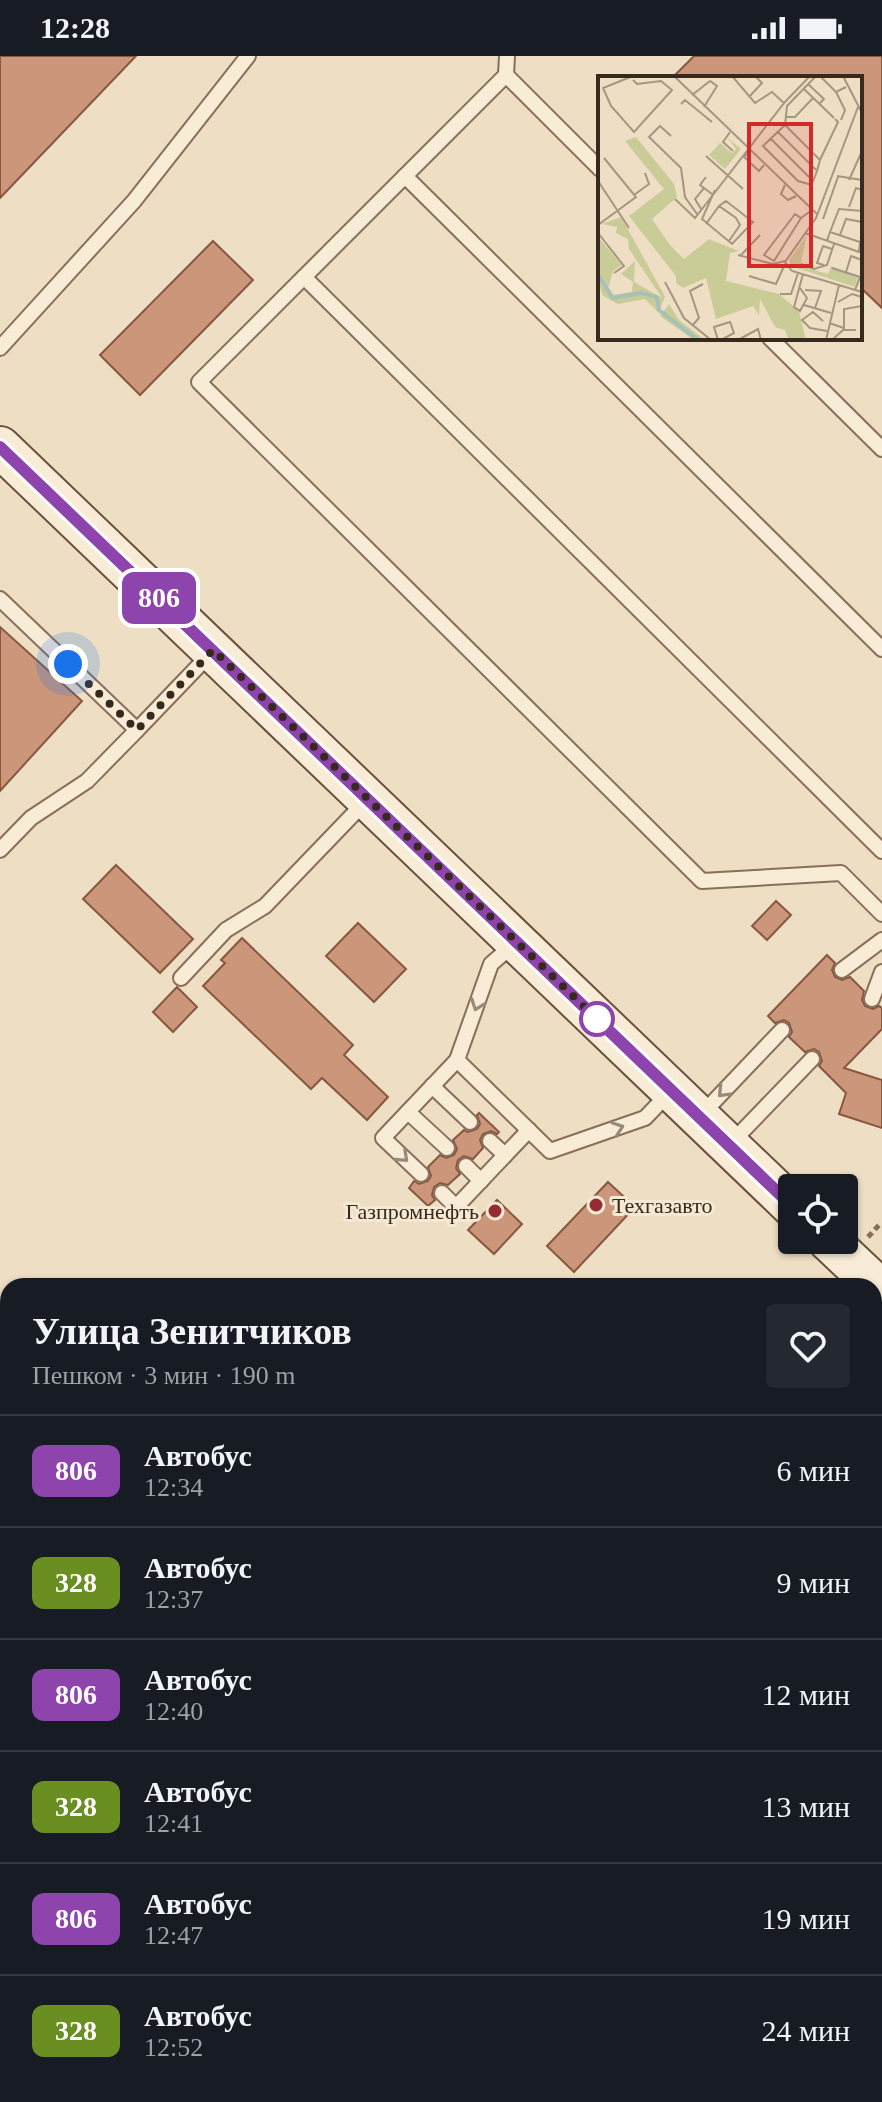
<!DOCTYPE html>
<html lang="ru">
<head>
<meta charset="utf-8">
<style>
  body { margin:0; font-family:Georgia,serif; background:#242831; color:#f1f3f6; height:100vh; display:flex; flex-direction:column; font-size:30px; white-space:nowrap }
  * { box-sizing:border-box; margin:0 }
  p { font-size:26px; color:#9ea1a6 }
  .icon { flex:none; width:44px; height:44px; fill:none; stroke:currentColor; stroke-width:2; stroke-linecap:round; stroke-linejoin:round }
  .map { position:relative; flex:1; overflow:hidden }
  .drawer { position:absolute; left:0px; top:1222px; width:882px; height:824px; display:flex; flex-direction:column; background:#171b24; border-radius:24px 24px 0 0; box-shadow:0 2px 6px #0004 }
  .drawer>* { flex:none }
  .badge { padding:0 16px; border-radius:12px; font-size:28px; line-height:52px }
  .controls { position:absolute; left:778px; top:1118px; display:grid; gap:16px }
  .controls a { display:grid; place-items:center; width:80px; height:80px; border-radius:8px; background:#171b24; box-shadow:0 2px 6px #0004; font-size:40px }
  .you { position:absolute; width:40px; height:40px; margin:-20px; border:6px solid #fff; border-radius:50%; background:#1a73e8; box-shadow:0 0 0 12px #1a73e833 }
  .map>.badge { position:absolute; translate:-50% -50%; box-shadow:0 0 0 4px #fff }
  .round { display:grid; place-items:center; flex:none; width:84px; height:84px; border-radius:8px; background:#242831 }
  .headline { display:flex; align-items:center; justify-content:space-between; height:136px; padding:0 32px }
  h1 { font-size:38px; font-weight:700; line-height:60px }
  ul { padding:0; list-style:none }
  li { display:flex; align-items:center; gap:24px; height:112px; padding:0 32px; border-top:2px solid #363941 }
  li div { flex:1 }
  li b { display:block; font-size:30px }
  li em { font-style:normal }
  li .badge { min-width:88px; font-weight:700; text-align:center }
  .status { display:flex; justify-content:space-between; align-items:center; height:56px; padding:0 40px; background:#171b24; direction:ltr }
  .status svg { height:22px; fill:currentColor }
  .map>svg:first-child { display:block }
</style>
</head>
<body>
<div class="status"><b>12:28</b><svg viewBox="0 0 49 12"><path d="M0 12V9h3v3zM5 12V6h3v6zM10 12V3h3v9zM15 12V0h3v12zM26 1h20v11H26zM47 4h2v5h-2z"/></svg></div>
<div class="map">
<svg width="882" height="2046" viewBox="0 0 882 2046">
  <rect width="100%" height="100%" fill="#eedec4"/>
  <!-- green -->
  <g fill="#cacc98">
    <polygon points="172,2038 311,2038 340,2046 198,2046"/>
    <polygon points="586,2038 729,2038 726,2046 595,2046"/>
  </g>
  <!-- building -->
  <g fill="#cc967a" stroke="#875740" stroke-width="2">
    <polygon points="0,0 136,0 0,142"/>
    <polygon points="694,0 882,0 882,252 860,231 860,22 672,22"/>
    <polygon points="213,185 253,224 140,339 100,299"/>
    <polygon points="0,571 82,645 0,735"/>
    <polygon points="116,809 193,883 160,917 83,843"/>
    <polygon points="776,845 791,859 767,884 752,870"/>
    <polygon points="358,867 406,913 374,946 326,900"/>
    <polygon points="242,882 353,989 344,999 388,1041 367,1064 322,1022 311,1033 203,930 225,907 221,904"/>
    <polygon points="827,899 835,907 832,914 835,921 842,924 850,921 864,935 862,944 865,950 873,953 879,950 882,952 882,973 844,1012 882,1024 882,1072 839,1058 846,1037 819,1010 822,1005 819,996 814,993 805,996 789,981 792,976 789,967 784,964 775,967 768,960"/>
    <polygon points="177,931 197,951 173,976 153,956"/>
    <polygon points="479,1057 499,1076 497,1078 491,1075 483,1078 480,1084 483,1092 473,1103 464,1100 458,1104 456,1112 460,1118 448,1129 440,1127 434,1131 432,1139 435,1144 428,1150 409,1132 414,1125 419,1128 428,1125 431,1120 428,1111 440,1099 446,1102 454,1099 457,1093 453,1084 464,1074 468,1076 477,1073 480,1068 477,1059"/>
    <polygon points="608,1126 635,1151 574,1216 547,1190"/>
    <polygon points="497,1144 522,1168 494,1198 468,1174"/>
  </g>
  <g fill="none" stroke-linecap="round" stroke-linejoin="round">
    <defs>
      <g id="lane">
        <polyline points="506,19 507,0"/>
        <polyline points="600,113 506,19 199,326 702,825 841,817 882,858"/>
        <polyline points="405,120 882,593"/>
        <polyline points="304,221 882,795"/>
        <polyline points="770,282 882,393"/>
        <polyline points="0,292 134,145 248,0"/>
        <polyline points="0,543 137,674 211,597"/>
        <polyline points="0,794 31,762 87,725 137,674"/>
        <polyline points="514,888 491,908 457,1004 550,1095 645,1062 670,1036"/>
        <polyline points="842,914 882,884"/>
        <polyline points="181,922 226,874 265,850 365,746"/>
        <polyline points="872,943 882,916"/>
        <polyline points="432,1030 470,1066"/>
        <polyline points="408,1056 447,1092"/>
        <polyline points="702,1058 782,974"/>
        <polyline points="490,1085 505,1099"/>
        <polyline points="732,1086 812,1003"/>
        <polyline points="466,1110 481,1125"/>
        <polyline points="421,1118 383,1082 457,1004"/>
        <polyline points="442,1137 456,1151 529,1074"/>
        <polyline points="0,1369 8,1376"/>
        <polyline points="0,1478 8,1467"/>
        <polyline points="874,1600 882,1603"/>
        <polyline points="0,1770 8,1761"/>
        <polyline points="0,1835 8,1837"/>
        <polyline points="0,1922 8,1925"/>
        <polyline points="767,2038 776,2046"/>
        <polyline points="481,2046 489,2038"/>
      </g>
      <g id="secondary">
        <polyline points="0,391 792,1150"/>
        <polyline points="828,1184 882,1235"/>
        <polyline points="874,1474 882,1464"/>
        <polyline points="525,2038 529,2046"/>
      </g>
    </defs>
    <!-- lane casing -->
    <use href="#lane" stroke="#886f5a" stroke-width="18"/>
    <!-- secondary casing -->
    <use href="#secondary" stroke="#6a503e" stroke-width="44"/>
    <!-- path -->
    <g stroke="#886f5a" stroke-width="5" stroke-dasharray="6 4" stroke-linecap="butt">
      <polyline points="868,1181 880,1168"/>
      <polyline points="719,2038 720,2046"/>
    </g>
    <!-- lane -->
    <use href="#lane" stroke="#f9ecd7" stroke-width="14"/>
    <!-- secondary -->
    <use href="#secondary" stroke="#f9ecd7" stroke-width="40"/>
  </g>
  <!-- one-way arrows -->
  <defs><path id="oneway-chevron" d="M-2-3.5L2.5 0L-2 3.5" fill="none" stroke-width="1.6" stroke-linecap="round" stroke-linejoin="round" transform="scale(2)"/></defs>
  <g stroke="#988a7a">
    <use href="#oneway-chevron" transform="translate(477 949) rotate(110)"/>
    <use href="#oneway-chevron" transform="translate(723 1036) rotate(134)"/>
    <use href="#oneway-chevron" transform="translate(618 1072) rotate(-19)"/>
    <use href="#oneway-chevron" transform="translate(403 1101) rotate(43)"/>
  </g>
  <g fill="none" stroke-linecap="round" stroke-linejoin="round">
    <defs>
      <polyline id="line" points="0,391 792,1150"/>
    </defs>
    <!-- line casing -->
    <use href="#line" stroke="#fff" stroke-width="18"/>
    <!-- line -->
    <use href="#line" stroke="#8e44ad" stroke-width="12"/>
    <!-- walk -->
    <polyline stroke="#38291e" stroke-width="8" stroke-dasharray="0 14.4" points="68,608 137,674 213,594 597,963"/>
  </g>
  <!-- markers -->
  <circle fill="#fff" stroke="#8e44ad" stroke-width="4" cx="597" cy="963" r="16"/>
  <g fill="#972b34" stroke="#f5e9d4" stroke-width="3">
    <circle cx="596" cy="1149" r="8"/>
    <circle cx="495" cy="1155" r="8"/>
  </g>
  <g text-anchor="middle" stroke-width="6" stroke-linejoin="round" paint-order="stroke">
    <!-- poi labels -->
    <g font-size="22" fill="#38291e" stroke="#f5e9d4" text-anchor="start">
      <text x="612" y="1157">Техгазавто</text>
      <text x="479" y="1163" text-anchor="end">Газпромнефть</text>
    </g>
  </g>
  <!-- overview -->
  <g transform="translate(598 20)">
    <rect width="264" height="264" fill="#eedec4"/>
    <path d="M38 61 76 108 79 121 54 143 72 169 86 183 111 163 141 175 132 177 128 205 181 218 201 235 208 264H191L187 254 177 251 162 223 161 239 155 230 118 243 108 202 85 212 78 207V200L31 140 66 113 27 65ZM130 62 143 73 127 93 111 79 122 67 134 77 138 73ZM23 141 64 215 67 221 60 236 47 223 20 228 5 220 0 206V161L24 189 15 195 10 213 14 219 34 216 35 206 23 198 37 185 36 206 64 222 31 173 30 163 18 157 19 151 4 148ZM209 159 202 190 230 198 233 190 260 201 257 211 193 190 191 184ZM71 228 81 244 107 264H96L62 240Z" fill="#cacc98"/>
    <path fill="none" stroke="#a6c1b7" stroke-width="4" d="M0 199 15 222 43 217 59 221 61 234 100 264"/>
    <path fill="none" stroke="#a59682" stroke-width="2" d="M35 0 5 12 13 30 36 56 74 14 63 5 39 8 35 4M76 0 220 139M222 0 238 16 248 11M245 0 264 37M210 8 226 23 221 28M206 13 236 42M238 16 247 34 243 44M94 19 112 5 119 10 106 31M151 21 164 7 157 0M186 27 212 0M83 28 87 24 114 46M260 31 218 142 187 186 194 195 264 216M187 41H197L215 22M187 49 189 30 218 0M132 56 125 66 135 75M180 56 218 94M73 60 62 50 51 61 83 92 87 121 99 138M173 63 215 105M152 75 146 81 161 95 166 89M108 80 145 113M222 84 240 46 237 43M239 100 264 104M108 101 102 109 114 118M251 104 264 75M0 105 31 152M187 109 183 118 190 124 198 120M212 113 219 95 222 84 187 49 165 70 200 105 214 109M117 114 104 143 134 168 155 146 128 125 121 130M36 119 51 108 47 97M77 123 97 142 186 27 174 16 157 27 134 0M251 131 258 112 264 114M103 133 97 123 106 112M203 142 176 185 166 179 197 138 203 142 214 134M225 143 240 101M108 148 121 130 138 142 142 149 131 165M0 149 38 121 6 82M232 156 241 133 264 135M0 157 26 190 16 197M207 157 264 177M242 159 248 143 264 146M229 165 232 156 262 166 261 176M140 179 175 188 187 185M143 179 162 159M203 188 216 193 229 189 236 168M226 189 219 187 225 170 234 173M234 192 262 201 257 214M248 196 253 180 264 184M151 200 178 208 187 188M67 206 86 242 113 264M202 212 209 222 202 235 196 231 205 198M207 214 223 215 217 232M182 218H193L200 197M240 226 254 218 264 221M206 229 233 237M225 245 215 236 204 244 212 252 229 255M231 247 246 252V233L264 230M94 250 101 242 92 215 105 208M120 264 116 251 132 246 136 257 123 264M140 264 160 253 163 264M228 264 241 209M234 264 245 254H258"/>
    <path fill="#d62828" fill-opacity="0.15" stroke="#d62828" stroke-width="4" d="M151 48H213V190H151Z"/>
    <rect width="264" height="264" fill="none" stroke="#38291e" stroke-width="4"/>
  </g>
</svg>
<div class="controls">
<a><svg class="icon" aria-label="locate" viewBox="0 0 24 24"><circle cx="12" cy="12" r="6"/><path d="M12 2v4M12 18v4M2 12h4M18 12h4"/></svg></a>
</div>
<div class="you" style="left:68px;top:608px"></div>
<b class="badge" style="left:159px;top:542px;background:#8e44ad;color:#fff">806</b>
<section class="drawer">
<div class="headline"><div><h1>Улица Зенитчиков</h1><p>Пешком · 3 мин · 190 m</p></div><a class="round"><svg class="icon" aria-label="heart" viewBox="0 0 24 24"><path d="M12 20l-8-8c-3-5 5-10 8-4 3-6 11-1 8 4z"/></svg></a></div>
<ul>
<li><span class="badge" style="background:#8e44ad;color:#fff">806</span><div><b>Автобус</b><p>12:34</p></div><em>6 мин</em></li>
<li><span class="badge" style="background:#6b8e23;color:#fff">328</span><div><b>Автобус</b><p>12:37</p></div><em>9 мин</em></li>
<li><span class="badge" style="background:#8e44ad;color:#fff">806</span><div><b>Автобус</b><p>12:40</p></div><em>12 мин</em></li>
<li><span class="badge" style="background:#6b8e23;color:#fff">328</span><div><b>Автобус</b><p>12:41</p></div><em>13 мин</em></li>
<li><span class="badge" style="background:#8e44ad;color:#fff">806</span><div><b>Автобус</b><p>12:47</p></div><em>19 мин</em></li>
<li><span class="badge" style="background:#6b8e23;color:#fff">328</span><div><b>Автобус</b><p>12:52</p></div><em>24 мин</em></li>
</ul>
</section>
</div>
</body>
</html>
